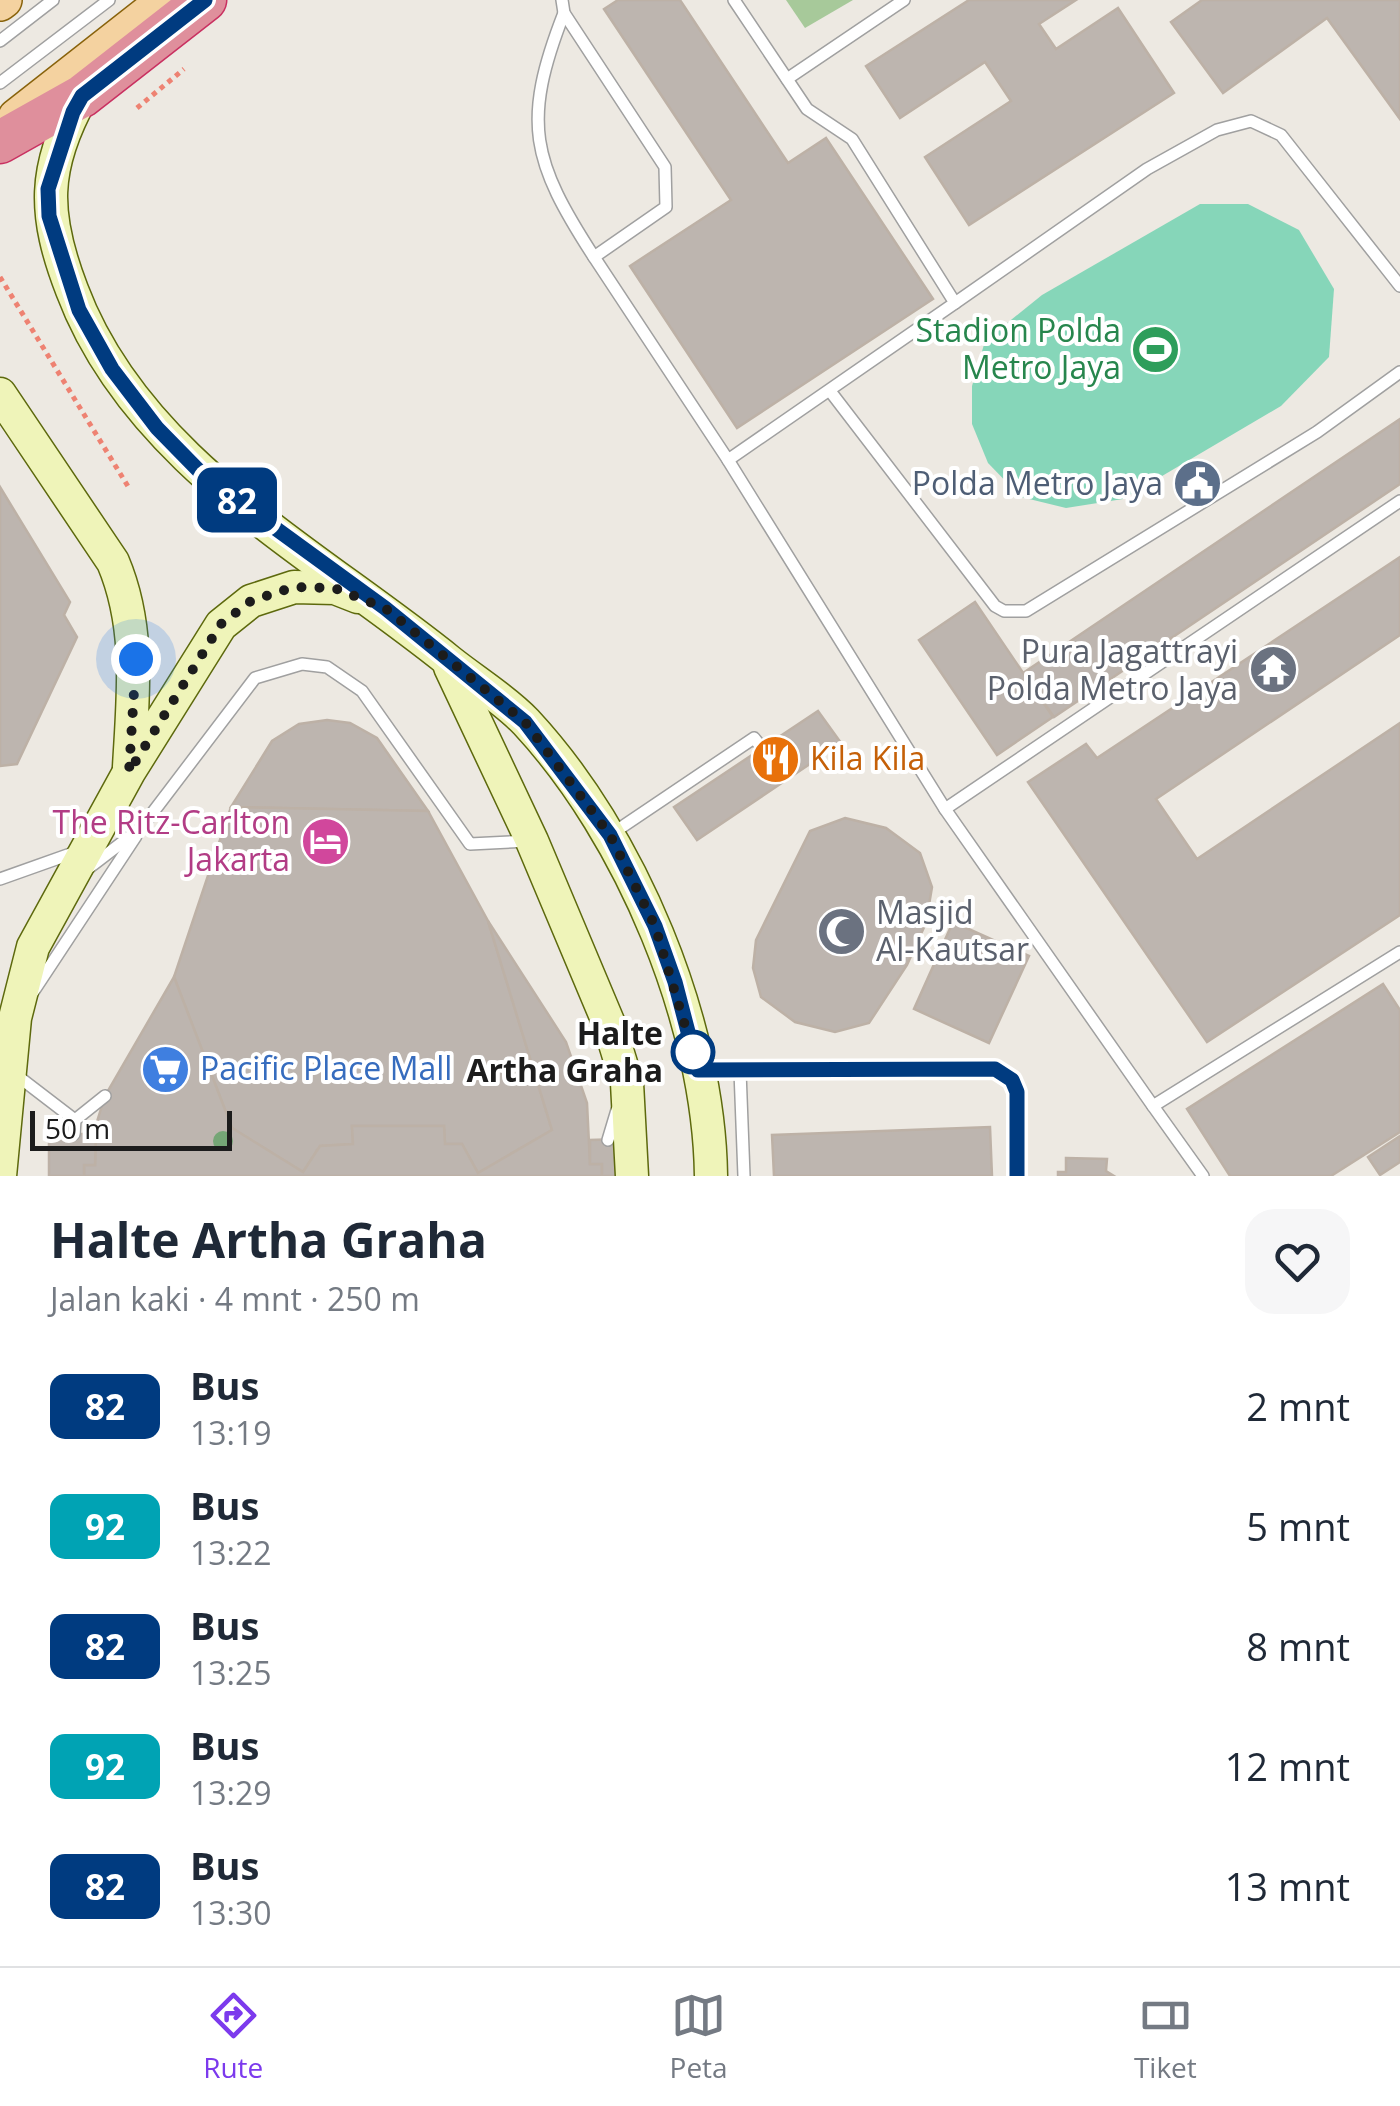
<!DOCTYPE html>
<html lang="id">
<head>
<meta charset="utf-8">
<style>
  body { margin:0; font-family:"Open Sans",sans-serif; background:#f6f6f7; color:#1f2937; height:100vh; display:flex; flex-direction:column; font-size:38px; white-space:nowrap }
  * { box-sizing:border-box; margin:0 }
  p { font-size:32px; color:#747a83 }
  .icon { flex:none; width:55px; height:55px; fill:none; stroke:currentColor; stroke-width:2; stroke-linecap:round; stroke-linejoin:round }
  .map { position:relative; height:1176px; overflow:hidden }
  .details { display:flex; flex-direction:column; background:#fff; flex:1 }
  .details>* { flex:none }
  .badge { padding:0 20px; border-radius:15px; font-size:35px; line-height:65px }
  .scale { position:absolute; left:30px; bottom:25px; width:202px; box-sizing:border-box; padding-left:10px; border:5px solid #1c1c1c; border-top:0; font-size:28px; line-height:35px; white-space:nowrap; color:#1c1c1c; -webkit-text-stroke:8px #fff; paint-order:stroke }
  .you { position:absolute; width:50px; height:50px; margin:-25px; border:8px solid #fff; border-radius:50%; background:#1a73e8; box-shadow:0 0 0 15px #1a73e833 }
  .map>.badge { position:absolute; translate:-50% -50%; box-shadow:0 0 0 5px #fff }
  .round { display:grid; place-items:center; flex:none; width:105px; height:105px; border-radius:30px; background:#f6f6f7 }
  .headline { display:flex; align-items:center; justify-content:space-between; height:170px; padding:0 50px }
  h1 { font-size:48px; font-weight:700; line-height:75px }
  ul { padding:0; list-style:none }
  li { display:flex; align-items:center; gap:30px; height:120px; padding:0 50px }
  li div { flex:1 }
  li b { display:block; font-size:38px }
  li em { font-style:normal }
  li .badge { min-width:110px; font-weight:700; text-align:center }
  .menu { display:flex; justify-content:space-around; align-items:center; height:140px; border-top:2px solid #e0e1e3; background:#fff; font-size:28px; color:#747a83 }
  .menu a { display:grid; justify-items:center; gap:5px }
  .menu .selected { color:#7c3aed }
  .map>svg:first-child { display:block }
</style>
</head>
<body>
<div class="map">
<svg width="1400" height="1176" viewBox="0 0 1400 1176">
  <rect width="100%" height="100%" fill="#ede9e2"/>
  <!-- forest -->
  <polygon fill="#a7c99a" points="786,0 853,0 805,28"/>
  <!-- pitch -->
  <polygon fill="#86d6b9" points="1200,204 1248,204 1299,230 1334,289 1329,357 1281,406 1123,499 1066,508 1021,497 988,463 972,424 972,386 985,341 1042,295"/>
  <!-- building -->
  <g fill="#bdb5af" stroke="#bdb1a6" stroke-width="2.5">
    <polygon points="618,0 680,0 788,163 826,138 933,299 737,428 630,266 731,200 604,9"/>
    <polygon points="969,0 1076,0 1039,24 1056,49 1118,8 1174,93 969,225 925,157 1011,101 985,62 900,118 866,66"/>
    <polygon points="1202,0 1400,0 1400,119 1327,18 1223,93 1171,22"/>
    <polygon points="1400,419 1400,484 1054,717 1023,673"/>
    <polygon points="0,487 70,602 64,615 77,637 17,764 0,766"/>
    <polygon points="1400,557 1400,635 1156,799 1197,859 1400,723 1400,915 1207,1042 1028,782 1086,744 1097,758"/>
    <polygon points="975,602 1053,717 997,755 919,640"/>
    <polygon points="818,711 841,743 697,840 674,807"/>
    <polygon points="327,720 350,723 377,738 428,811 231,807 272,741 299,724"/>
    <polygon points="231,807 428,811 488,921 552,1130 478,1173 462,1144 445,1144 444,1126 352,1126 353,1144 320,1146 303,1172 232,1128 174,977"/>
    <polygon points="845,818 886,828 920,853 932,887 926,923 907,965 869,1023 835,1032 795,1022 761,997 753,968 756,940 810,831"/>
    <polygon points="488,921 566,1042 587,1103 590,1164 602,1164 602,1176 84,1176 84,1165 95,1165 96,1125 105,1096 174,977 232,1128 303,1172 320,1146 353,1144 352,1126 444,1126 445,1144 462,1144 478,1173 552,1130"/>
    <polygon points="953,922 1029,956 989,1043 914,1009"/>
    <polygon points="1383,984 1400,1010 1400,1132 1331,1176 1230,1176 1187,1109"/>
    <polygon points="990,1127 992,1176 774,1176 772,1135"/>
    <polygon points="49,1134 96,1134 95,1165 84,1165 84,1176 49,1176"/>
    <polygon points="1400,1136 1400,1162 1380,1175 1368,1157"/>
    <polygon points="621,1139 621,1176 602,1176 602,1164 590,1164 590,1140"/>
    <polygon points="1066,1158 1107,1159 1106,1171 1114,1176 1058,1176 1058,1172 1066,1172"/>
  </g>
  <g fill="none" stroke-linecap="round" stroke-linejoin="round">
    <defs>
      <g id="lane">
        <polyline points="562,0 564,13 665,167 666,207 594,257 728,460 955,303 852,139 807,109 734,0"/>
        <path d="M564 13C521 123 532 161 594 257"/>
        <polyline points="0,41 53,0"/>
        <polyline points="787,79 904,0"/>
        <polyline points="0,83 109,0"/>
        <polyline points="955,303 1147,169 1217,130 1251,121 1281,135 1400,286"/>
        <polyline points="830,391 995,606 1004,611 1026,611 1317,432 1400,372"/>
        <polyline points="728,460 945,809 1153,1106 1400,952"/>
        <polyline points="945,809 1400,501"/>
        <polyline points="610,835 754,738 762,748"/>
        <polyline points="90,867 141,828 255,678 302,664 327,667 362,691 470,844 529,841"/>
        <polyline points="0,879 76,852"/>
        <polyline points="33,992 136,836"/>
        <polyline points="702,1070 995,1069 1012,1080 1017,1092 1017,1176"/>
        <polyline points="740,1071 744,1176"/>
        <polyline points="15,1074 75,1120"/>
        <polyline points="1153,1106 1203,1176"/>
        <polyline points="74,1134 75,1120 105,1096"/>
        <polyline points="608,1140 617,1110"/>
      </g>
      <g id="secondary">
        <path d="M82 96C42 168 43 215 72 290 136 461 314 552 449 661 474 681 504 699 526 722 631 835 709 1022 711 1176"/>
        <path d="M0 394 113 562C141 628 133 696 129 767"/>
        <polyline points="450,667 532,841 609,1024 627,1083 632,1176"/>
        <polyline points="0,1176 15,1018 33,947 129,772 221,625 251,601 294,587 335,588 358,597"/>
      </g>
      <g id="primary">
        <polyline points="0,3 4,0"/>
        <polyline points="16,117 165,0"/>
      </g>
      <polyline id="highway" points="0,142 82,96 205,0"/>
    </defs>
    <!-- lane casing -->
    <use href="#lane" stroke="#a0a0a0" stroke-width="14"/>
    <!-- secondary casing -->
    <use href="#secondary" stroke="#5d690d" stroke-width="35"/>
    <!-- primary casing -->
    <use href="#primary" stroke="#88620b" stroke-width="38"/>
    <!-- highway casing -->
    <use href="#highway" stroke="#c93161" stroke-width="45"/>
    <!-- path -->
    <g stroke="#ee8272" stroke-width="5" stroke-dasharray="5 5" stroke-linecap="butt">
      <polyline points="137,108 184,69"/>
      <polyline points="0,277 129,488"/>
    </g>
    <!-- lane -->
    <use href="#lane" stroke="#fff" stroke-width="11"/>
    <!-- secondary -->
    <use href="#secondary" stroke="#eff4b9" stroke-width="32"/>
    <!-- primary -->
    <use href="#primary" stroke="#f4d2a0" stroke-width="35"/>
    <!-- highway -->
    <use href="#highway" stroke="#df8f9c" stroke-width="42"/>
  </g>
  <!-- trees -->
  <circle fill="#75a676" cx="223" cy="1141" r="10"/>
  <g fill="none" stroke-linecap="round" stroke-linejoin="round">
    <defs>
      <polyline id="line" points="205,0 82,96 73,112 48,189 49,216 79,310 112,369 157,428 205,477 385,608 525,722 610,835 655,926 675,982 698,1070 995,1069 1012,1080 1017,1092 1017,1176"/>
    </defs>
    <!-- line casing -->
    <use href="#line" stroke="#fff" stroke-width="22"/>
    <!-- line -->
    <use href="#line" stroke="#003b80" stroke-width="15"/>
    <!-- walk -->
    <polyline stroke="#1c1c1c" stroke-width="10" stroke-dasharray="0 18" points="136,659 129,772 221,624 251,601 294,587 334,588 385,608 525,722 610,835 655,926 693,1052"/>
  </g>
  <!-- icons -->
  <defs>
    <symbol id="stadium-disc" viewBox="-11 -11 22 22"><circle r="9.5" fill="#2e9e5b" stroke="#fff"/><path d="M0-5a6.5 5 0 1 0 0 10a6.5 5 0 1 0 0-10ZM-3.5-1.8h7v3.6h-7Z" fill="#fff"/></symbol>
    <symbol id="civic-disc" viewBox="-11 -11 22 22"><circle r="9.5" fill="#5c6f8a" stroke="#fff"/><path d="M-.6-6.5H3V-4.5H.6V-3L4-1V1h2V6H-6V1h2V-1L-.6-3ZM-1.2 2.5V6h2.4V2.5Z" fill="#fff"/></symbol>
    <symbol id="temple-disc" viewBox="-11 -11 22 22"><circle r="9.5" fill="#6b7280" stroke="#fff"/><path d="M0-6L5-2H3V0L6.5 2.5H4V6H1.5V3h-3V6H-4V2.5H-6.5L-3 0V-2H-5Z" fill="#fff"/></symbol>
    <symbol id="restaurant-disc" viewBox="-11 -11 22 22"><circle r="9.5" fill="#e8710a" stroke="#fff"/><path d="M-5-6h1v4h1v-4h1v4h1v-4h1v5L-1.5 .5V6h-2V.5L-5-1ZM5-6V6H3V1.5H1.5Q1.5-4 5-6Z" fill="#fff"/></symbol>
    <symbol id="hotel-disc" viewBox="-11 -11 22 22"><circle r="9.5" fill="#d1479c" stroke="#fff"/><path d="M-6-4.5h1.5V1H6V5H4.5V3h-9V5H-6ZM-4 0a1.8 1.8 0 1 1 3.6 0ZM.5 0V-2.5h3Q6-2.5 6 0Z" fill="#fff"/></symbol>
    <symbol id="mosque-disc" viewBox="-11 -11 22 22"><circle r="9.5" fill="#6b7280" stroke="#fff"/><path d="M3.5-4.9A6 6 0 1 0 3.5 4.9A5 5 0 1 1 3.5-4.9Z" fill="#fff"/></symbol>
    <symbol id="supermarket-disc" viewBox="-11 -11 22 22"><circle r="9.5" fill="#3f7fe0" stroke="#fff"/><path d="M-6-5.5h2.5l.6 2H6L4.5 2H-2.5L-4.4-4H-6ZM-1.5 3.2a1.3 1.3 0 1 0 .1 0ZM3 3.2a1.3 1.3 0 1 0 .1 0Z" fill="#fff"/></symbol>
  </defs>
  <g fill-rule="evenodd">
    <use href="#stadium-disc" x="1128" y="322" width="55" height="55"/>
    <use href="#civic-disc" x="1170" y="456" width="55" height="55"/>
    <use href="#temple-disc" x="1246" y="642" width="55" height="55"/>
    <use href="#restaurant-disc" x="748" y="732" width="55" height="55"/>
    <use href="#hotel-disc" x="298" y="814" width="55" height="55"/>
    <use href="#mosque-disc" x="814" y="904" width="55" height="55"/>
    <use href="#supermarket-disc" x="138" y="1042" width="55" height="55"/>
  </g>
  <!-- markers -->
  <circle fill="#fff" stroke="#003b80" stroke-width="5" cx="693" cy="1052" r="20"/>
  <g text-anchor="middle" stroke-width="8" stroke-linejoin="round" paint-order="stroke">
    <!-- leisure labels -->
    <g font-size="32" fill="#27864d" stroke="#fff" text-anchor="end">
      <text x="1121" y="342">Stadion Polda<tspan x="1121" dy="37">Metro Jaya</tspan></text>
    </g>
    <!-- service labels -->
    <g font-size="32" fill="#4e5e75" stroke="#fff" text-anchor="end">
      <text x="1163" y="495">Polda Metro Jaya</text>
    </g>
    <!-- worship labels -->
    <g font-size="32" fill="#5b616d" stroke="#fff" text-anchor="end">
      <text x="1238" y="663">Pura Jagattrayi<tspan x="1238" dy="37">Polda Metro Jaya</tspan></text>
      <text x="876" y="924" text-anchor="start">Masjid<tspan x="876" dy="37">Al-Kautsar</tspan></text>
    </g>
    <!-- food labels -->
    <g font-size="32" fill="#c56008" stroke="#fff" text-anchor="start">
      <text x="810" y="770">Kila Kila</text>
    </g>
    <!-- hotel labels -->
    <g font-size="32" fill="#b23c85" stroke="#fff" text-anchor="end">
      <text x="290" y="834">The Ritz-Carlton<tspan x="290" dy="37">Jakarta</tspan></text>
    </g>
    <!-- stop labels -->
    <g font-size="32" font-weight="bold" fill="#1c1c1c" stroke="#fff" text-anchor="end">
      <text x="663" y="1045">Halte<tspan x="663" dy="37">Artha Graha</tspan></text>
    </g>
    <!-- shop labels -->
    <g font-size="32" fill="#366cbe" stroke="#fff" text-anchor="start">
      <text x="200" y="1080">Pacific Place Mall</text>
    </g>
  </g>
</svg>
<div class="scale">50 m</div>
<div class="you" style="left:136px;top:659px"></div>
<b class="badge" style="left:237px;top:500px;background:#003b80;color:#fff">82</b>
</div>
<section class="details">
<div class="headline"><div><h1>Halte Artha Graha</h1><p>Jalan kaki · 4 mnt · 250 m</p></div><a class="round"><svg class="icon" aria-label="heart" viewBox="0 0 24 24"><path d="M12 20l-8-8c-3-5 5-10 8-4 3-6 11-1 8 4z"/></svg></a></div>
<ul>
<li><span class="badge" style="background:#003b80;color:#fff">82</span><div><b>Bus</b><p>13:19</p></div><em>2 mnt</em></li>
<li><span class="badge" style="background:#00a3b4;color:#fff">92</span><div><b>Bus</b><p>13:22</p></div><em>5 mnt</em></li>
<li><span class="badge" style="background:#003b80;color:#fff">82</span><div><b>Bus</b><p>13:25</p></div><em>8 mnt</em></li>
<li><span class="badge" style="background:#00a3b4;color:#fff">92</span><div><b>Bus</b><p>13:29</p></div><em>12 mnt</em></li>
<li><span class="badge" style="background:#003b80;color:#fff">82</span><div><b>Bus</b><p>13:30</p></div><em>13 mnt</em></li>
</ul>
</section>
<nav class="menu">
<a class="selected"><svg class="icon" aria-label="directions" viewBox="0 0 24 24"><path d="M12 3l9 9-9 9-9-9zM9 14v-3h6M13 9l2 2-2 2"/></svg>Rute</a>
<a><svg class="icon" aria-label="map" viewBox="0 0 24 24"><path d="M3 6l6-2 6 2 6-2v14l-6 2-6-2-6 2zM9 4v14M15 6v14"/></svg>Peta</a>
<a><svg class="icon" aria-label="tickets" viewBox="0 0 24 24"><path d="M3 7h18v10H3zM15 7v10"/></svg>Tiket</a>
</nav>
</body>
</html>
